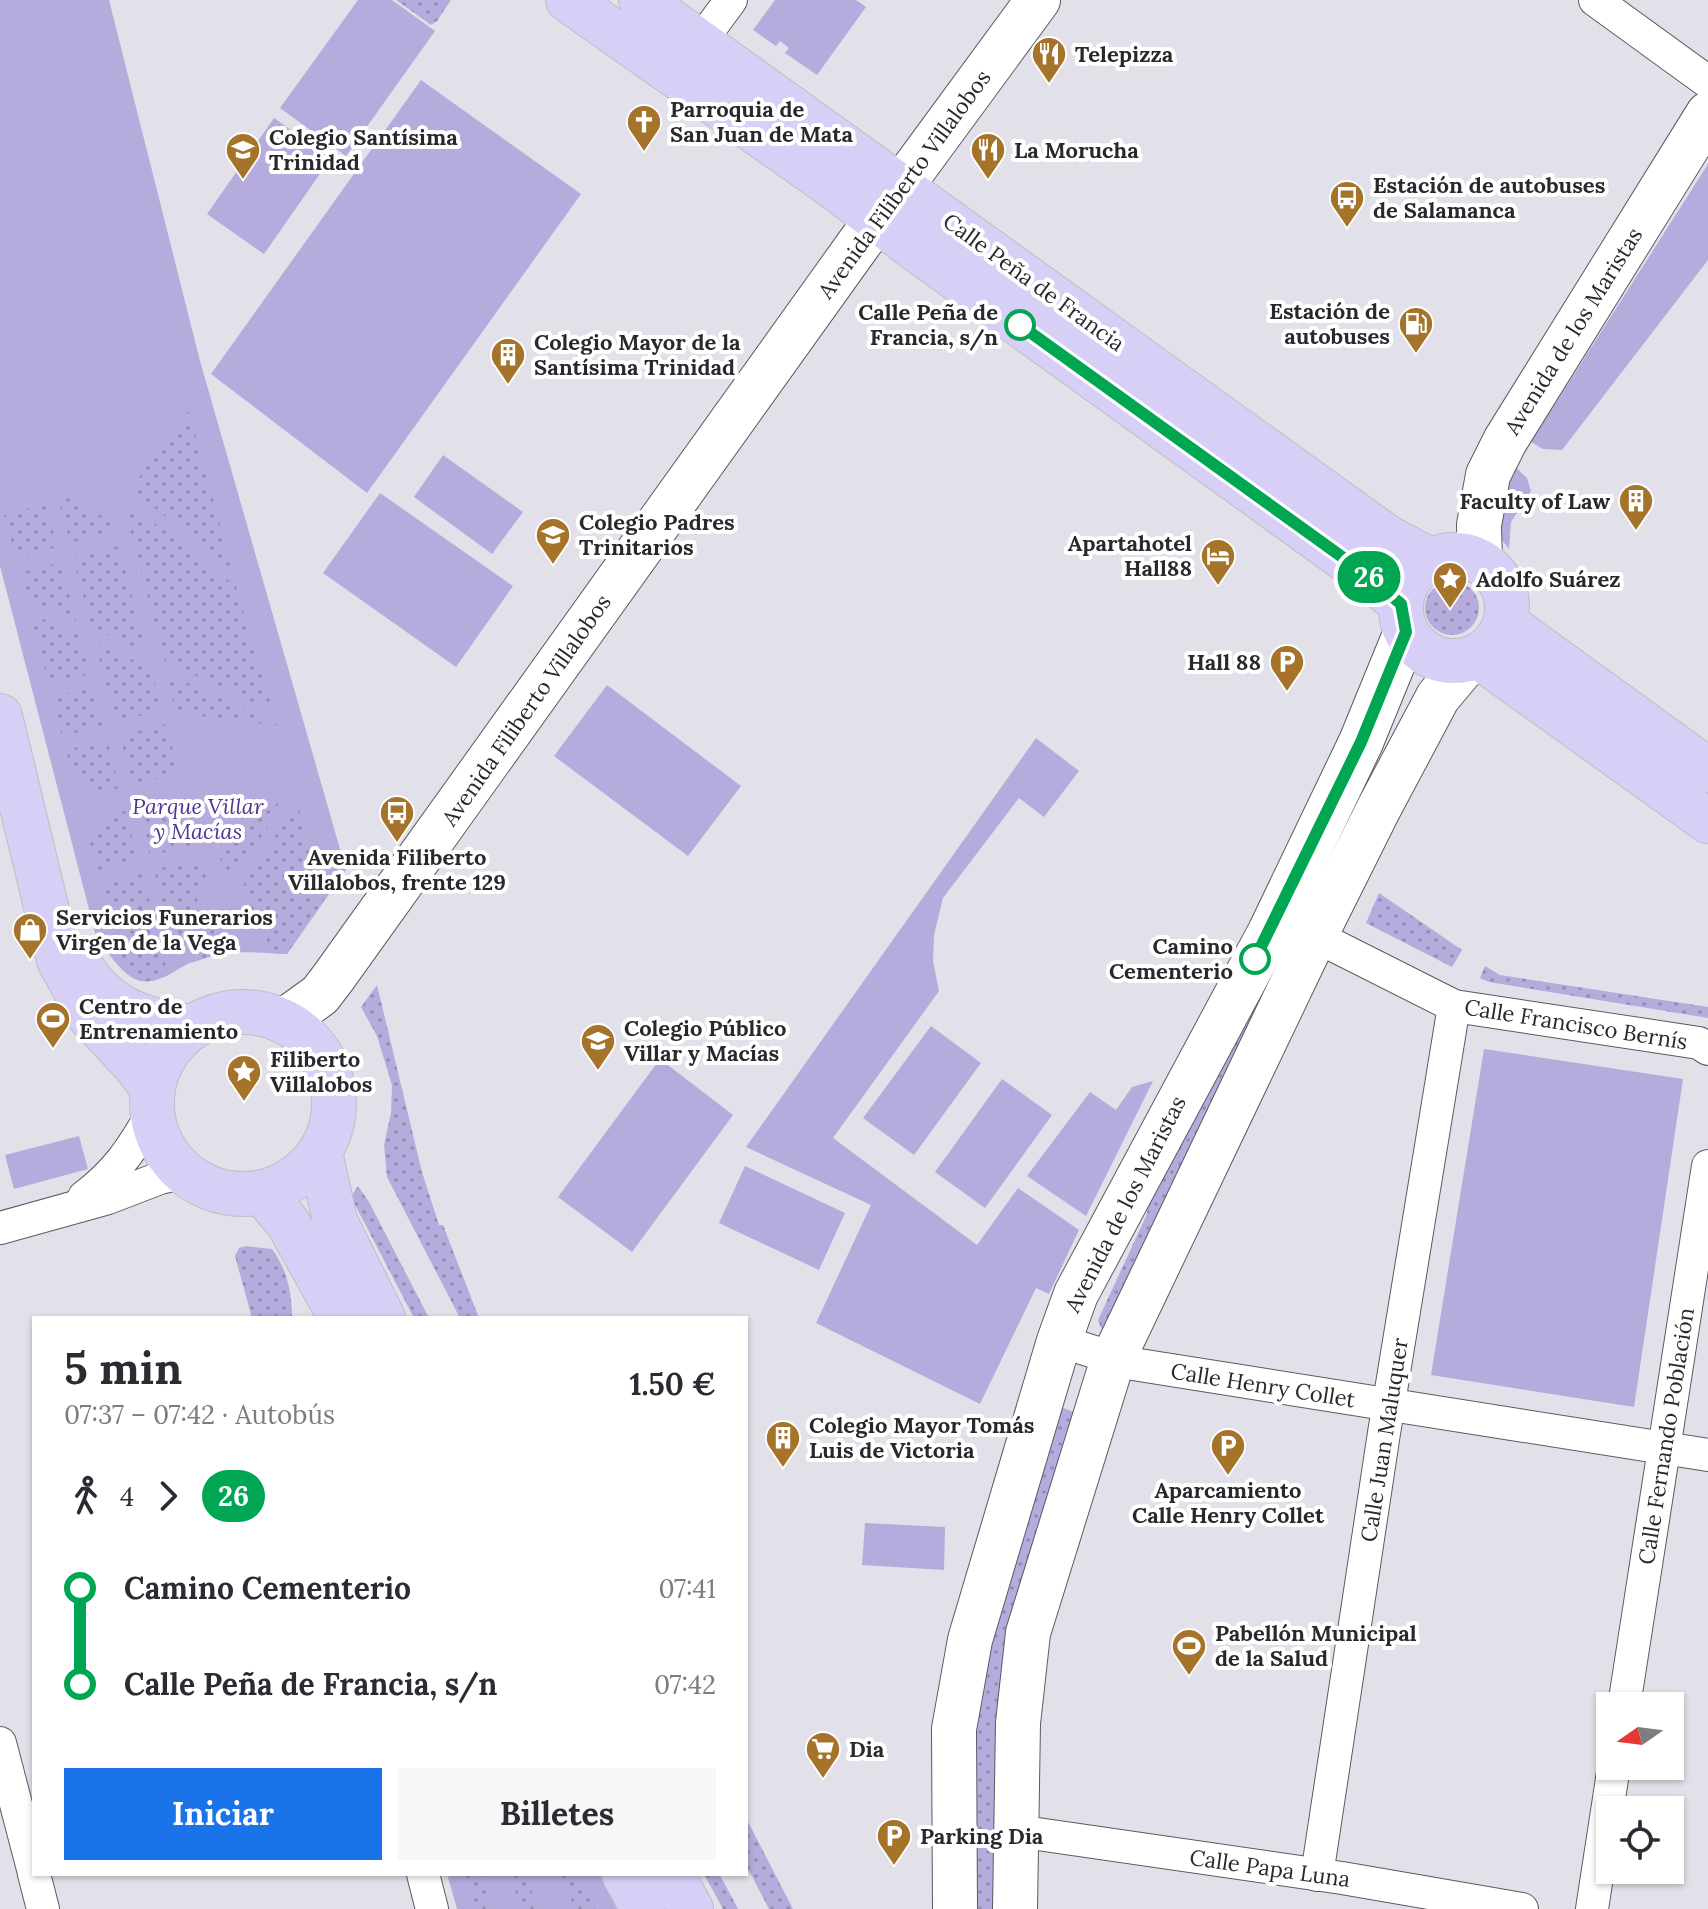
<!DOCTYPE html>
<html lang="es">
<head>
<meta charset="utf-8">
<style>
  body { margin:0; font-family:Lora,serif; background:#f7f7f7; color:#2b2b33; height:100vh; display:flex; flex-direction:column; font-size:30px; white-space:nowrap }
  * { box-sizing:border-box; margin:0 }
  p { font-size:26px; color:#7c7c81 }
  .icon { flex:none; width:44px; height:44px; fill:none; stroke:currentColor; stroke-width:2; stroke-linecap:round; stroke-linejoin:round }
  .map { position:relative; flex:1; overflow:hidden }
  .sheet { position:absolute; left:32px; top:1316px; width:716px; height:560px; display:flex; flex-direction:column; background:#fff; border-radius:0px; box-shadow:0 2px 6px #0004 }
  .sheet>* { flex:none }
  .badge { padding:0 16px; border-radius:26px; font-size:28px; line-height:52px }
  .needle { width:52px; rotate:256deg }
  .buttons { position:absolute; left:1596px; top:1692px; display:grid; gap:16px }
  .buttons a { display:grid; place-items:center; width:88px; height:88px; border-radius:0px; background:#fff; box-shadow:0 2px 6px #0004; font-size:40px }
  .map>.badge { position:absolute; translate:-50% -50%; box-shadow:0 0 0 4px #fff }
  .legs { display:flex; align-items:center; gap:12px; height:88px; padding:0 32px; font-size:26px }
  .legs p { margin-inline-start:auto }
  .overview { display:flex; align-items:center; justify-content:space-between; height:136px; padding:0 32px }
  h1 { font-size:44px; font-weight:700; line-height:60px }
  .primary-button { display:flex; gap:16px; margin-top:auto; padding:16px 32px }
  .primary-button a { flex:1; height:92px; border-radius:0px; background:#1a73e8; color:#fff; font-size:32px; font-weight:700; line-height:92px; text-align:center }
  .primary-button a+a { background:#f7f7f7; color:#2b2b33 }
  ul { padding:0 32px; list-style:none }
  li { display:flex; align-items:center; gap:28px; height:96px; font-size:30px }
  li i { display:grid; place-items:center; width:12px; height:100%; margin:0 10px; background:currentColor }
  li i::after { content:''; width:20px; height:20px; margin:-10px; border:6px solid; border-radius:50%; background:#fff }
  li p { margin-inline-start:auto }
  li:first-child i { background:linear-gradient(#0000 50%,currentColor 0) }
  li:last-child i { background:linear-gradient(currentColor 50%,#0000 0) }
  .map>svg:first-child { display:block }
</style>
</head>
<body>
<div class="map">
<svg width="1708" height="1909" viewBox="0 0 1708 1909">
  <defs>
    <pattern id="garden-dots" width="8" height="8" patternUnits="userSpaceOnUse" patternTransform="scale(2)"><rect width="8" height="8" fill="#b5abdc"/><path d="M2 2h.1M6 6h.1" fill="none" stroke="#938bb3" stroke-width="1.8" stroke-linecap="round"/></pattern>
  </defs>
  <rect width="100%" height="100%" fill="#e2e1ea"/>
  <!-- green -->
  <g fill="#b5abdc">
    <path d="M0 0H109L200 361 346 870 287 954C259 953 228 949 200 958 179 965 155 992 131 977 119 969 107 951 97 940L0 566Z"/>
    <polygon points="358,0 392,0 435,31 346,156 280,108"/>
    <polygon points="775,0 856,0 866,7 817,75 785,53 789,48 780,41 776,46 753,30"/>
    <polygon points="421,80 581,194 367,493 211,374"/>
    <polygon points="274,118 331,158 264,254 207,214"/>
    <polygon points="1708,164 1708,260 1562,450 1543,449 1531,442"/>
    <polygon points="443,455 523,512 492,554 414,497"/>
    <polygon points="1510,462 1527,478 1531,491 1511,522 1509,549 1499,536"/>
    <polygon points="380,493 513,586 456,667 323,573"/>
    <polygon points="607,685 741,786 688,856 554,756"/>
    <polygon points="1036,738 1079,771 1044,817 1019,798 943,898 934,935 933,961 939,991 833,1138 977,1245 1018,1188 1079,1230 1049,1294 1036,1288 980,1404 816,1323 871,1205 746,1147"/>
    <polygon points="931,1026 981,1063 914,1155 863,1118"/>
    <polygon points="1484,1049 1683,1079 1634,1407 1431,1375"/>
    <polygon points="660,1059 733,1115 632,1252 558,1197"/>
    <polygon points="1002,1079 1052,1115 985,1208 935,1172"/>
    <polygon points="1153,1081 1086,1216 1027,1176 1090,1092 1116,1110 1132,1087"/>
    <polygon points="79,1136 88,1169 14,1189 5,1155"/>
    <polygon points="745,1166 845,1213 819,1270 719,1223"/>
    <polygon points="865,1523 945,1527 944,1570 862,1565"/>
    <polygon points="447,1874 600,1874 618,1909 457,1909"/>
  </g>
  <!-- garden -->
  <g fill="url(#garden-dots)">
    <polygon points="396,0 451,0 437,21 431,25"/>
    <polygon points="189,411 232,569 136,493 133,485"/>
    <path d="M78 496C83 512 95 517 111 515L115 530 70 543 59 501Z"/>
    <polygon points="46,504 57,547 16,558 4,515"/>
    <polygon points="131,505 236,586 273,711 165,662 126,514"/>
    <polygon points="119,546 147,652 92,628 73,558"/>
    <polygon points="61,562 76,621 26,599 20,573"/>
    <circle cx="1452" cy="608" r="27"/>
    <polygon points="30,613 80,636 90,674 49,685"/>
    <polygon points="95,643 151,668 162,710 116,722"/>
    <polygon points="165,672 279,726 176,713"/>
    <polygon points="93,687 103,726 62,736 52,697"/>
    <polygon points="166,724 179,773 132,785 120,736"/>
    <polygon points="107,740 120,788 99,793 91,783 73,776 66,750"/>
    <polygon points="1371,759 1369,785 1106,1330 1102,1330 1098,1320 1147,1214 1148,1194"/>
    <polygon points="292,792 233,877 214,851"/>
    <polygon points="184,795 198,844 150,856 138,807"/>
    <polygon points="297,802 324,900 287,954 273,953 242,887"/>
    <path d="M126 811 138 860 97 870 90 842C101 836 105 827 105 815Z"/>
    <path d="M201 858 208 885C194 895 194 908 203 922L176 958 154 870Z"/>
    <polygon points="142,874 152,911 111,922 101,884"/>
    <polygon points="1379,893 1462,950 1452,967 1366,923"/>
    <path d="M155 923 168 975C128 994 123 966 114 934Z"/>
    <polygon points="211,929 219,931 226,952 187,964"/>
    <polygon points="1485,966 1500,975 1708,1007 1708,1018 1489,982 1480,978"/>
    <polygon points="377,985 422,1172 439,1225 443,1225 479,1318 460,1318 387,1177 384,1145 391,1113 392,1085 377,1036 361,1007"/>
    <polygon points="358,1186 369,1202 429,1318 414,1318 351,1197"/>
    <path d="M246 1246 272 1249C287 1269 292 1293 292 1318H252L235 1256 239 1248Z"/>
    <polygon points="1058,1406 1082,1415 999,1909 971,1909 968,1764 988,1637"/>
    <polygon points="746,1818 793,1909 769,1909 746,1865"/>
    <polygon points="465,1874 482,1874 492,1909 474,1909"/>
    <polygon points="511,1874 523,1874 541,1909 520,1909"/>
    <polygon points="557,1874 577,1874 595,1909 576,1909"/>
    <polygon points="712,1874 720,1875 738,1909 723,1909 705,1876"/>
  </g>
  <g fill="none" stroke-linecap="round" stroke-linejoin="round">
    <defs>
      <g id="minor">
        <polyline points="1595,0 1708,82"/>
        <polyline points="700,42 731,0"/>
        <polyline points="1315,936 1454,1006 1699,1043 1708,1049"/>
        <path d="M84 1197C117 1172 132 1149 152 1114"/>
        <polyline points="0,1228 108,1198 160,1178 186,1172"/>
        <polyline points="1059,1341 1133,1364 1708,1455"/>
        <polyline points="1624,1706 1708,1166"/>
        <polyline points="0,1743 34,1873"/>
        <polyline points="1017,1831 1342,1878 1522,1909"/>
        <polyline points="34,1874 43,1909"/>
        <polyline points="423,1874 432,1909"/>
        <polyline points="1317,1875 1384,1433 1454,1006"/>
        <polyline points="1592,1909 1614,1766"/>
      </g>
      <g id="secondary">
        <polyline points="1480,562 1479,525 1488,475 1505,441 1708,114"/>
        <polyline points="284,1021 320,995 333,978 858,245 1038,0"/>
        <polyline points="955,1909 954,1729 970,1640 1059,1341 1076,1294 1270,932 1361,742 1406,632"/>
        <polyline points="1015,1909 1018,1723 1028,1633 1113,1359 1315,936 1379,808 1438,697 1470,659"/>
      </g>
      <g id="primary">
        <polyline points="568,0 831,185 921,253 1363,572 1401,604"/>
        <polyline points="641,0 1387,537 1430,560"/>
        <circle cx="1454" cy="608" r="53"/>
        <polyline points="1505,623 1708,770"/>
        <polyline points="1478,656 1708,821"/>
        <polyline points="0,716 59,960 90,1017 134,1064 153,1089"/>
        <path d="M82 968C110 1011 144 1020 191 1027"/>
        <circle cx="243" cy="1103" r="91"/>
        <polyline points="320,1152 335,1221 383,1318"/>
        <polyline points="263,1193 288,1223 341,1318"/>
        <polyline points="624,1874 643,1909"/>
        <polyline points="672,1874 691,1909"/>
      </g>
    </defs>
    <!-- minor casing -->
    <use href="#minor" stroke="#5b5a62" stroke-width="34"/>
    <!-- secondary casing -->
    <use href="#secondary" stroke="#5b5a62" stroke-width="46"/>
    <!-- primary casing -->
    <use href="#primary" stroke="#bfbec0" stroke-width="46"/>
    <!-- minor -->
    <use href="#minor" stroke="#fff" stroke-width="32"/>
    <!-- secondary -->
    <use href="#secondary" stroke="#fff" stroke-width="44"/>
    <!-- primary -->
    <use href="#primary" stroke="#d7cff5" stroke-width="44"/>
  </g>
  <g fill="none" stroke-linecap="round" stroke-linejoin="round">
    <defs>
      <polyline id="line-1" points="1020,325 1363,572 1401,604 1406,632 1361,742 1255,959"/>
    </defs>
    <!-- line-1 casing -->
    <use href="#line-1" stroke="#fff" stroke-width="18"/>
    <!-- line-1 -->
    <use href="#line-1" stroke="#00a651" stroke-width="12"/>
  </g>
  <!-- icons -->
  <defs>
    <symbol id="restaurant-pin" viewBox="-11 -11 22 30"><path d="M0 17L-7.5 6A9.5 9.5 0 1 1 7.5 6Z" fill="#a57329" stroke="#fff"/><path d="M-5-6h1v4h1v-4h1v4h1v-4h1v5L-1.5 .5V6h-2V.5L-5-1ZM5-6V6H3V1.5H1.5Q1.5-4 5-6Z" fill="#fff"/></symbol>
    <symbol id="church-pin" viewBox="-11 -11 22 30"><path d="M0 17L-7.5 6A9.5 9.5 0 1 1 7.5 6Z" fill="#a57329" stroke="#fff"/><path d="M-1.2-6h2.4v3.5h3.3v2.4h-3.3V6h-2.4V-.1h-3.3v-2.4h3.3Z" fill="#fff"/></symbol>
    <symbol id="school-pin" viewBox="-11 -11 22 30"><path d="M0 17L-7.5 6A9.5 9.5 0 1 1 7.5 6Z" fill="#a57329" stroke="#fff"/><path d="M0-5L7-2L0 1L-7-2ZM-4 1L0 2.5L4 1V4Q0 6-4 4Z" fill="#fff"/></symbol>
    <symbol id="bus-pin" viewBox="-11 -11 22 30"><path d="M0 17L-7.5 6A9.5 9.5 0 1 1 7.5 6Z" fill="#a57329" stroke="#fff"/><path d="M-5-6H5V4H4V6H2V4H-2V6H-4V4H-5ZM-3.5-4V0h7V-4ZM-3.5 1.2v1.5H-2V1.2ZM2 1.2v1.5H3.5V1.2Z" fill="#fff"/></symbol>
    <symbol id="fuel-pin" viewBox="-11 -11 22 30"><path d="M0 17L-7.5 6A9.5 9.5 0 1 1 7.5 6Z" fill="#a57329" stroke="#fff"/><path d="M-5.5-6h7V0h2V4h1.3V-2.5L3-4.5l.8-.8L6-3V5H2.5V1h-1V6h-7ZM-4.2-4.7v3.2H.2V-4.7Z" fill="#fff"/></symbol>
    <symbol id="building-pin" viewBox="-11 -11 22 30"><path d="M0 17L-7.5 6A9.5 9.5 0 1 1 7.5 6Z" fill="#a57329" stroke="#fff"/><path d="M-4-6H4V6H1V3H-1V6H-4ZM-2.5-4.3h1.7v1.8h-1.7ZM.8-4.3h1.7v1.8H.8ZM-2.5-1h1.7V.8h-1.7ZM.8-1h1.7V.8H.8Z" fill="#fff"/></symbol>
    <symbol id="hotel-pin" viewBox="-11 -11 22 30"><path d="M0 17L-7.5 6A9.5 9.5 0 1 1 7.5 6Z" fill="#a57329" stroke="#fff"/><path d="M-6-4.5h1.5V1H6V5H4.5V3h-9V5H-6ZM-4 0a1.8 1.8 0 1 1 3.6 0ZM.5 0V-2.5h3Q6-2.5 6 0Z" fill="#fff"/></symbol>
    <symbol id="sight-pin" viewBox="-11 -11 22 30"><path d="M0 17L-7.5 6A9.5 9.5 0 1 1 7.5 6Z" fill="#a57329" stroke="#fff"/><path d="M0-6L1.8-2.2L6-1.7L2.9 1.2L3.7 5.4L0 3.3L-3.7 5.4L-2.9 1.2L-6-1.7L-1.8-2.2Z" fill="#fff"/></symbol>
    <symbol id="parking-pin" viewBox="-11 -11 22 30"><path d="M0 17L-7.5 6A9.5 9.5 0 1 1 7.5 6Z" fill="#a57329" stroke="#fff"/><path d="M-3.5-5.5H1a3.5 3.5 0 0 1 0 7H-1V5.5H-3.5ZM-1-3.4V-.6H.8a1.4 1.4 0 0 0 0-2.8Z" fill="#fff"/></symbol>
    <symbol id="shop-pin" viewBox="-11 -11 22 30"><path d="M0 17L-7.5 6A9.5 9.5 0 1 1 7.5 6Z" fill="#a57329" stroke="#fff"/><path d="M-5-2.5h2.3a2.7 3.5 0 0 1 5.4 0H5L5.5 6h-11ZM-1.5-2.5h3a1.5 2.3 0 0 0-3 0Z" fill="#fff"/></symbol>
    <symbol id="stadium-pin" viewBox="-11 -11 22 30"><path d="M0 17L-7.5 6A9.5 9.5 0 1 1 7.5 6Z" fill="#a57329" stroke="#fff"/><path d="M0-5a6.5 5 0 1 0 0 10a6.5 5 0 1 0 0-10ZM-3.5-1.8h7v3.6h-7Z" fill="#fff"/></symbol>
    <symbol id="supermarket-pin" viewBox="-11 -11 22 30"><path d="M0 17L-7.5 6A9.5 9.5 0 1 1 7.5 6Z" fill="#a57329" stroke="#fff"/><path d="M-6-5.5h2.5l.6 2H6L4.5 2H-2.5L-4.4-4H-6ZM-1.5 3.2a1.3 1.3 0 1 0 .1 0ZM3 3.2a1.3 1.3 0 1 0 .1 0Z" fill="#fff"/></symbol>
  </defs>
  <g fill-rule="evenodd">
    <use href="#restaurant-pin" x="1029" y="34" width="40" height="54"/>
    <use href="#church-pin" x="624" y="102" width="40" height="54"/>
    <use href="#school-pin" x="223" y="130" width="40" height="54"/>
    <use href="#restaurant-pin" x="968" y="130" width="40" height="54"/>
    <use href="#bus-pin" x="1327" y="178" width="40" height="54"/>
    <use href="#fuel-pin" x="1396" y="304" width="40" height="54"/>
    <use href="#building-pin" x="488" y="335" width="40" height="54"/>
    <use href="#building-pin" x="1616" y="481" width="40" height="54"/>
    <use href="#school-pin" x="533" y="515" width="40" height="54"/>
    <use href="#hotel-pin" x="1198" y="536" width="40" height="54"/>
    <use href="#sight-pin" x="1430" y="559" width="40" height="54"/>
    <use href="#parking-pin" x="1267" y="642" width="40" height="54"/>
    <use href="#bus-pin" x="377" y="793" width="40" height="54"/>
    <use href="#shop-pin" x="10" y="910" width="40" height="54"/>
    <use href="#stadium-pin" x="33" y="999" width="40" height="54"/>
    <use href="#school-pin" x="578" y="1021" width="40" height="54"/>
    <use href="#sight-pin" x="224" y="1052" width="40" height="54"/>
    <use href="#building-pin" x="763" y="1418" width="40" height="54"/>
    <use href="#parking-pin" x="1208" y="1426" width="40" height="54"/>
    <use href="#stadium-pin" x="1169" y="1626" width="40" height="54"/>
    <use href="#supermarket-pin" x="803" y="1729" width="40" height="54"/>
    <use href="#parking-pin" x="874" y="1816" width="40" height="54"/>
  </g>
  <!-- markers -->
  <g fill="#fff" stroke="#00a651" stroke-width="4">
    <circle cx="1020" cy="325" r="14"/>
    <circle cx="1255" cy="959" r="14"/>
  </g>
  <g text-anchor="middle" stroke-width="8" stroke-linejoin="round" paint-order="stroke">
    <!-- poi labels -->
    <g font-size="22" font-weight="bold" fill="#29282c" stroke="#fff" text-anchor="start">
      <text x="1075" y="62">Telepizza</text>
      <text x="670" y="117">Parroquia de<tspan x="670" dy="25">San Juan de Mata</tspan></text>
      <text x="269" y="145">Colegio Santísima<tspan x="269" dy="25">Trinidad</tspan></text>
      <text x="1014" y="158">La Morucha</text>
      <text x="1373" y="193">Estación de autobuses<tspan x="1373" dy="25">de Salamanca</tspan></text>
      <text x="1390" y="319" text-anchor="end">Estación de<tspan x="1390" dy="25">autobuses</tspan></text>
      <text x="534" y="350">Colegio Mayor de la<tspan x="534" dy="25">Santísima Trinidad</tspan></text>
      <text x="1610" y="509" text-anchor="end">Faculty of Law</text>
      <text x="579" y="530">Colegio Padres<tspan x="579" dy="25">Trinitarios</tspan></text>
      <text x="1192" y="551" text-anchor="end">Apartahotel<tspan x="1192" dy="25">Hall88</tspan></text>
      <text x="1476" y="587">Adolfo Suárez</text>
      <text x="1261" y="670" text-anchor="end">Hall 88</text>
      <text x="397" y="865" text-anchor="middle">Avenida Filiberto<tspan x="397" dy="25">Villalobos, frente 129</tspan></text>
      <text x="56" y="925">Servicios Funerarios<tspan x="56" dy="25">Virgen de la Vega</tspan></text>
      <text x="79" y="1014">Centro de<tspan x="79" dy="25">Entrenamiento</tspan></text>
      <text x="624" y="1036">Colegio Público<tspan x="624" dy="25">Villar y Macías</tspan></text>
      <text x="270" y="1067">Filiberto<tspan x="270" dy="25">Villalobos</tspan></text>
      <text x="809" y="1433">Colegio Mayor Tomás<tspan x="809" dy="25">Luis de Victoria</tspan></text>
      <text x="1228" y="1498" text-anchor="middle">Aparcamiento<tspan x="1228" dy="25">Calle Henry Collet</tspan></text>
      <text x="1215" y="1641">Pabellón Municipal<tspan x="1215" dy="25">de la Salud</tspan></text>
      <text x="849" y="1757">Dia</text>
      <text x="920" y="1844">Parking Dia</text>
    </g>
    <!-- street labels -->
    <g font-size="22" fill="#29282c" stroke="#fff">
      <text transform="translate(904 184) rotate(-54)" y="8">Avenida Filiberto Villalobos</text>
      <text transform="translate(1034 282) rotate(36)" y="8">Calle Peña de Francia</text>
      <text transform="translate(1573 331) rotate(-58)" y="8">Avenida de los Maristas</text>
      <text transform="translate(526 710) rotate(-55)" y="8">Avenida Filiberto Villalobos</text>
      <text transform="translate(1576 1024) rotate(9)" y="8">Calle Francisco Bernís</text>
      <text transform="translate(1125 1204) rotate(-63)" y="8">Avenida de los Maristas</text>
      <text transform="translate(1263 1385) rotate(9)" y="8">Calle Henry Collet</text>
      <text transform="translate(1666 1436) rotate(-81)" y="8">Calle Fernando Población</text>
      <text transform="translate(1384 1440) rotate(-81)" y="8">Calle Juan Maluquer</text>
      <text transform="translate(1270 1868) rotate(8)" y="8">Calle Papa Luna</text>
    </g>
    <!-- stop labels -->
    <g font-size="22" font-weight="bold" fill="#29282c" stroke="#fff" text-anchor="end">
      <text x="998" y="320">Calle Peña de<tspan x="998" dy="25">Francia, s/n</tspan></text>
      <text x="1233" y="954">Camino<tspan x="1233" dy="25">Cementerio</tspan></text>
    </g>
    <!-- park labels -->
    <g font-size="22" font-style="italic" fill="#52358f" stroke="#fff">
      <text x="198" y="814">Parque Villar<tspan x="198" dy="25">y Macías</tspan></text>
    </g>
  </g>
</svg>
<div class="buttons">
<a><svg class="needle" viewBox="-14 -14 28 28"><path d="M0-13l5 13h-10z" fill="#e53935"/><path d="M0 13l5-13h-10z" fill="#7c7c81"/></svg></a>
<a><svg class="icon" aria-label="locate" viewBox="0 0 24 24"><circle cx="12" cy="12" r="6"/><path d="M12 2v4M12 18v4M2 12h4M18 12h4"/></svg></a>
</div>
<b class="badge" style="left:1369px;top:577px;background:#00a651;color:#fff">26</b>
<section class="sheet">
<div class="overview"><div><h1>5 min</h1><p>07:37 – 07:42 · Autobús</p></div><b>1.50 €</b></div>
<div class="legs"><svg class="icon" aria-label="walk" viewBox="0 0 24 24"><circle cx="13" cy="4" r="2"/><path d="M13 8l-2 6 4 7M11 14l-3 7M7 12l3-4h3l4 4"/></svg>4<svg class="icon" aria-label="forward" viewBox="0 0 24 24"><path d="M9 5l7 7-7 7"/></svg><b class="badge" style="background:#00a651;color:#fff">26</b></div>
<ul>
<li><i style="color:#00a651"></i><b>Camino Cementerio</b><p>07:41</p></li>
<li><i style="color:#00a651"></i><b>Calle Peña de Francia, s/n</b><p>07:42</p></li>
</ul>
<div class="primary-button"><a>Iniciar</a><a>Billetes</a></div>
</section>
</div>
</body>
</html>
